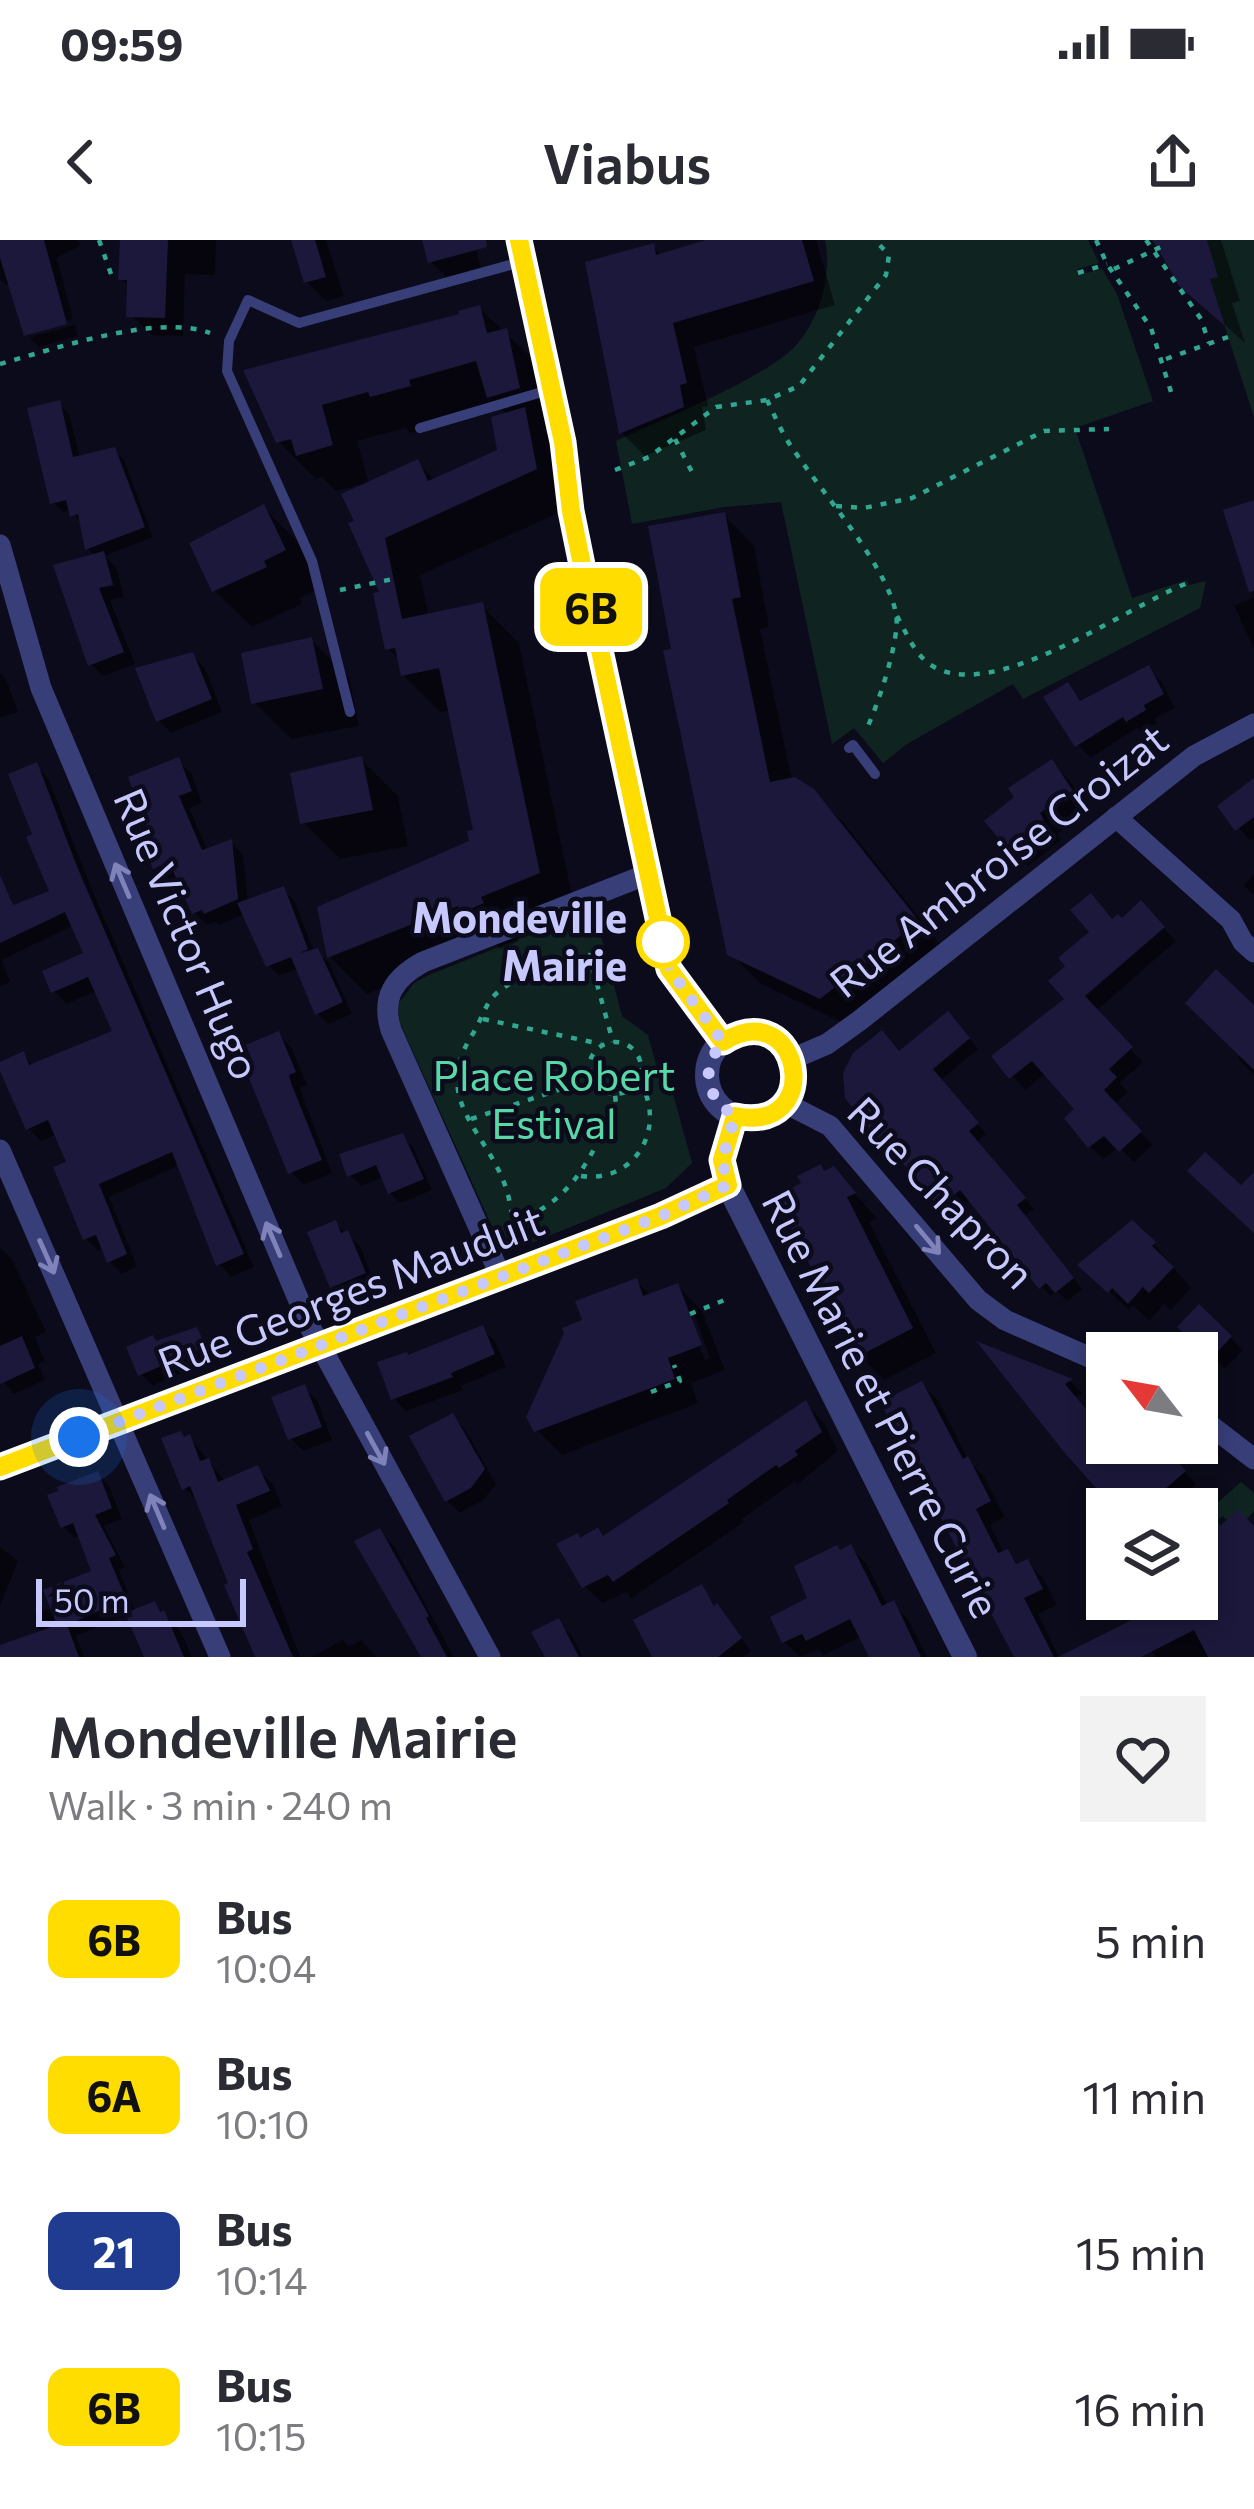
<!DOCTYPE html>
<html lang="en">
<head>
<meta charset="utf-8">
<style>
  body { margin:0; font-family:Commissioner,sans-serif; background:#f2f2f3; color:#2b2b33; height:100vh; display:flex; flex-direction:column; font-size:45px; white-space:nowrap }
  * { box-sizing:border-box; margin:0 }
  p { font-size:39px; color:#7c7c81 }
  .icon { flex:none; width:66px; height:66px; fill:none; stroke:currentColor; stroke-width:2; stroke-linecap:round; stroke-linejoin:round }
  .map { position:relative; height:1417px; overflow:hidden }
  .side { display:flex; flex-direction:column; background:#fff; flex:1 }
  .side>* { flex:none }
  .badge { padding:0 24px; border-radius:18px; font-size:42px; line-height:78px }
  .needle { width:78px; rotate:301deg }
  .fabs { position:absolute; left:1086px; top:1092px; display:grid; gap:24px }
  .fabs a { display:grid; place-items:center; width:132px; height:132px; border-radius:0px; background:#fff; box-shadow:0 6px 18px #0003; font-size:60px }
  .scale { position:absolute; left:36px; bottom:30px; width:210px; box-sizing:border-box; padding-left:12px; border:6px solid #c7c8fd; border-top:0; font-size:33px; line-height:42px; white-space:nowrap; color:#c7c8fd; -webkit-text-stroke:9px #0c0b1b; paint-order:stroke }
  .you { position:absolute; width:60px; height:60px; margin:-30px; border:9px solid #fff; border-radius:50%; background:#1a73e8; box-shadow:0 0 0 18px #1a73e833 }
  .map>.badge { position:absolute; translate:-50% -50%; box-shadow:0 0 0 6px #fff }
  .round { display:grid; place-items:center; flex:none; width:126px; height:126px; border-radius:0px; background:#f2f2f3 }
  .overview { display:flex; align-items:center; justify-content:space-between; height:204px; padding:0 48px }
  h1 { font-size:57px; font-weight:600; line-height:90px }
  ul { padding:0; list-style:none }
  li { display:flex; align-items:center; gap:36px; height:156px; padding:0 48px }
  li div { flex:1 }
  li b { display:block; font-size:45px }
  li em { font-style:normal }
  li .badge { min-width:132px; font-weight:700; text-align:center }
  .status { display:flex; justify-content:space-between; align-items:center; height:84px; padding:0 60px; background:#fff; direction:ltr }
  .status svg { height:33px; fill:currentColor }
  header { display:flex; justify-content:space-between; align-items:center; height:156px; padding:0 48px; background:#fff; font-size:54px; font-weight:600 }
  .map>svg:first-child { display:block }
</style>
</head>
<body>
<div class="status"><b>09:59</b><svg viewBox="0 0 49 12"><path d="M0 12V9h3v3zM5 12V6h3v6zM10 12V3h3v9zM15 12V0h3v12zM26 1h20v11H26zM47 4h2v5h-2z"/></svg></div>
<header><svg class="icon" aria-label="back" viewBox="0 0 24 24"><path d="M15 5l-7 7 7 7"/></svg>Viabus<svg class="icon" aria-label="share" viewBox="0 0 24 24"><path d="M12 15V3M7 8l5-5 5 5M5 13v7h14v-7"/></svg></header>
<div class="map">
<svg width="1254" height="1417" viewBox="0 0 1254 1417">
  <rect width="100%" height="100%" fill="#0c0b1b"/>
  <!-- green -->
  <g fill="#0f2421">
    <path d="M825 0H1088L1099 23 1078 29 1079 35 1102 29 1117 54 1153 161 1075 188 1132 358 1187 340 1189 345 1206 341 1200 368 1023 459 1013 444 907 504 883 523 854 488 832 504 781 262 724 267 632 284 616 201C669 176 735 151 783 117 817 92 833 39 825 0Z"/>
    <polygon points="1152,0 1254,0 1254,177 1224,84 1185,48"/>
    <polygon points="594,669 622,776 648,795 661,843 673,854 692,923 666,948 524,1006 495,993 400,783 398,764 414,743 429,735"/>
    <polygon points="1241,1242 1254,1253 1254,1271 1247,1279 1227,1280 1222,1276 1217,1281 1221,1286 1197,1330 1197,1281"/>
  </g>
  <!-- shadow -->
  <g fill="#0007" fill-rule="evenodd">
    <polygon points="0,0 78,0 81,5 57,18 73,79 30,91 30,97 75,85 78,96 39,107 27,94 10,43 6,45 0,39"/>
    <polygon points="121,0 216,0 215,35 185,34 183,96 152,95 132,76 131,48 121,39"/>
    <polygon points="294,0 326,0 344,56 326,61 307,42"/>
    <polygon points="425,0 474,0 482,32 450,41 431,22"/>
    <polygon points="717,0 816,0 835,65 694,107 708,166 702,167 706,190 645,216 622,193 589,24 653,7 662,16"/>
    <polygon points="1157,0 1221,0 1240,61 1232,63 1245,103 1207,69"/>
    <path d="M479 68 543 128 556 185 542 189 561 208 572 267 420 335 429 377 482 366 519 403 575 670 516 694 519 701 500 709 494 702 367 754 330 717 472 603 477 592 451 470 440 472 403 435 400 421 388 408 384 354 358 282 360 245 336 251 322 237 316 239 279 202 247 132 463 76ZM495 163 508 175 501 212 435 241 417 222 369 244 357 201 405 188 410 193 446 183Z"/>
    <polygon points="59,164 69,174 80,218 114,210 124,220 153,297 105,316 116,327 124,357 110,360 135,424 103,436 91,424 96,317 88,309 83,286 72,270 63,272 52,262"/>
    <polygon points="1254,264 1254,409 1234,366 1254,357 1227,272"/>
    <polygon points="264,268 301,305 321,348 299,358 302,364 252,387 214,350"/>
    <polygon points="724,275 754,306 769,387 760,389 792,540 812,551 844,583 947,713 852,787 761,744 730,713"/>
    <polygon points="311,400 349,437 359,486 291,499 254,462"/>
    <polygon points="192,415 205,428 222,472 171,493 158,480"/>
    <polygon points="1148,429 1161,441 1175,468 1154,479 1157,483 1141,492 1137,488 1090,518 1078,505 1068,445 1083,463"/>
    <polygon points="0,433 6,439 18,472 0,478"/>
    <polygon points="361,519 398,556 408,606 340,619 303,582"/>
    <polygon points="178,521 191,533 202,563 189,568 208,611 231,602 243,615 248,662 283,649 294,660 314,712 329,722 352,774 328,784 317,773 299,728 279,736 268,725 245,674 219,685 215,682 207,685 195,673 178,636 169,640 156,627 154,596"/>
    <polygon points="1051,523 1071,542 1090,572 1057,594 1061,600 1028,626 1009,606"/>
    <polygon points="36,525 48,538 90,645 254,1027 231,1037 219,1024 180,925 109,957 137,1026 122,1034 110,1022 104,1008 98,1011 85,998 70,924 57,894 41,901 29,889 23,815 34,826 116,792 97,751 66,764 54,751 87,714 74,685 2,720 10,742 0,746 0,674 53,652 36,596"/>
    <polygon points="1254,542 1254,599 1250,601 1222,567"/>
    <polygon points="1254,634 1254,655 1243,645"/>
    <polygon points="1141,664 1176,701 1096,771 1143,822 1120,843 1128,852 1114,865 1153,905 1134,922 1119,907 1103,919 1090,906 1079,869 1046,833 1025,850 995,817 1068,759 1114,682 1122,682"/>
    <polygon points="1254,768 1254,835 1238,819"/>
    <polygon points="957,784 978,809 941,840 986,894 977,902 1034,969 1025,976 1082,1049 1067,1061 1057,1051 1051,1056 1041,1047 970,959 951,975 941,966 900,814"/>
    <polygon points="278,794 291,807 307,845 300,848 303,858 332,933 303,945 291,932"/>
    <polygon points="402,896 413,907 432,950 401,963 390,953 384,937 361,946 350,935"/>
    <polygon points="821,927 826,933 833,930 877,978 869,982 936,1113 884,1140 859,1115"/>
    <polygon points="335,984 360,1006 376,1046 345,1059 333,1046"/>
    <polygon points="1154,1004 1191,1048 1171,1070 1164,1064 1149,1081 1133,1065 1129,1070 1101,1044"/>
    <polygon points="0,1007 12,1019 46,1092 35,1097 45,1121 38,1124 45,1140 14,1154 0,1137"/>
    <path d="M636 1041 651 1056 678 1046 702 1071 725 1130 691 1143 698 1163 562 1215 537 1190 585 1081ZM686 1072H693L710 1118 705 1120Z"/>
    <polygon points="1199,1068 1243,1110 1225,1129 1181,1087"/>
    <polygon points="482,1088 495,1101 506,1127 461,1146 463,1150 406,1171 394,1158 409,1118"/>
    <polygon points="196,1091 208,1102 215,1118 152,1146 141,1134 157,1103"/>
    <polygon points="985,1108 1072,1142 1082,1153 1075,1157 1098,1185 1107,1185 1107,1203 1159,1203 1196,1244 1168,1269 1120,1269"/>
    <polygon points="922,1144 938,1160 969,1221 983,1235 1005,1277 990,1285 1004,1314 1007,1312 1020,1326 1027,1322 1043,1338 1057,1365 1038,1374 1059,1417 1022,1417 1012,1406"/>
    <polygon points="304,1148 317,1160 332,1200 303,1211 290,1198"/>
    <polygon points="806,1164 823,1181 838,1211 798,1244 795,1241 742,1279 744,1282 632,1358 626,1352 602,1363 584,1346 581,1300 598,1291 606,1298"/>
    <polygon points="453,1177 465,1189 496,1244 483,1260 460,1273 447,1261"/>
    <polygon points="190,1198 226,1242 258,1229 273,1244 282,1266 249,1280 300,1417 258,1417 228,1346 232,1344 200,1264 185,1248 186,1200"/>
    <polygon points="98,1235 109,1246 122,1279 104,1286 125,1327 119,1330 136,1372 154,1365 181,1392 192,1417 147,1417 129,1374 76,1396 84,1417 0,1417 0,1408 41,1394 34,1375 48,1369 58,1379 95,1332 81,1295 74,1298 63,1286"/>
    <polygon points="379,1291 394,1306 454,1417 424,1417 358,1302"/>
    <polygon points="1204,1296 1254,1346 1254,1417 1156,1417 1128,1385 1179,1359 1197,1359 1197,1303"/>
    <polygon points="0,1307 18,1321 0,1366"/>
    <polygon points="851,1308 866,1323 888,1366 893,1364 908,1379 927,1417 872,1417 862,1396 824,1415 818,1409 800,1417 784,1402 840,1313"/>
    <polygon points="701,1347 751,1411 743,1417 656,1417 637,1381"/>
    <polygon points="558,1382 571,1395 583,1417 548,1417 536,1393"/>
    <polygon points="343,1400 349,1406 361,1400 376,1417 311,1417"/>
  </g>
  <!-- building -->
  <g fill="#1b183b">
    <polygon points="0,0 44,0 67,84 24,96 0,18"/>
    <polygon points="120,0 168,0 165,78 126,77 127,40 118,40"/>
    <polygon points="291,0 315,0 326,37 304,43"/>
    <polygon points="422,0 486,0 487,7 428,23"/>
    <polygon points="706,0 802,0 814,41 673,83 687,143 680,145 684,167 619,194 585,22 654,3 656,15"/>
    <polygon points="1153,0 1207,0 1218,37 1210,39 1225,86 1179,46"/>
    <polygon points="480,65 487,93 507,88 520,148 487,158 476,121 409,140 411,146 370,157 368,152 322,165 333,205 296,216 291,199 276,203 243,130 459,74 458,71"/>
    <polygon points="60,160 73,217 115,207 145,287 85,310 78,274 70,277 66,260 50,264 27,168"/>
    <polygon points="525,167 537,229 385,298 402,379 483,362 540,633 481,657 484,663 461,673 458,666 327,718 317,667 469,601 467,591 473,590 439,428 401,436 395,408 385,410 373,353 379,352 348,283 354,281 341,254 418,219 428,241 497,210 491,177"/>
    <polygon points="1254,260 1254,351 1249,352 1223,270"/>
    <polygon points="264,264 286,310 264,321 267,327 212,352 189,303"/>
    <polygon points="725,272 741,357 732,359 770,542 795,537 814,549 919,681 820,759 727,715 663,410 671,409 648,286"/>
    <polygon points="104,311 113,345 99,348 124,412 88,426 53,325"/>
    <polygon points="312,397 323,449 251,464 241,413"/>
    <polygon points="193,412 212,459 156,482 135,428"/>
    <polygon points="1149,425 1164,454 1144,465 1146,470 1126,482 1123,477 1075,507 1043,457 1068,442 1080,461"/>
    <polygon points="362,516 373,570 300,584 290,533"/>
    <polygon points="179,517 192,551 179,556 202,610 232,599 238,659 204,674 202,670 192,674 169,622 153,629 140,598 150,594 128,537"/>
    <polygon points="1052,519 1073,551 1040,573 1044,580 1007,608 984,581 1014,557 1008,548"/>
    <polygon points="37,522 78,629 244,1014 216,1026 172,912 99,944 127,1014 107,1023 96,995 83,1000 53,927 66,922 48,880 26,890 0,831 0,822 24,811 29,825 112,791 88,737 51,753 42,731 83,713 65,672 0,703 0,635 13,665 49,651 26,597 32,594 8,534"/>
    <polygon points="1254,538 1254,577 1235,591 1217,566"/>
    <polygon points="284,646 308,709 300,713 318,708 343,762 315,775 291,717 266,727 237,663"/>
    <polygon points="1091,653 1112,679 1118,674 1122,678 1141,660 1165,687 1085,756 1133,807 1109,829 1117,837 1104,850 1142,891 1119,912 1104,896 1088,908 1064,878 1074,869 1032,821 1009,839 991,816 1064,759 1048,741 1065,726 1058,718 1089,692 1070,670"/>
    <polygon points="1216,729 1254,765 1254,830 1185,763"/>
    <polygon points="948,771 970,798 933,829 979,883 969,891 1026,958 1017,965 1074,1038 1055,1053 1046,1043 1039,1049 960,950 939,968 902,922 898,925 845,858 843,833 853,813 882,790 899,811"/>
    <polygon points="279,791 296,832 289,835 291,843 322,920 288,934 244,826 253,822 246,805"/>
    <polygon points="403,893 424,939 388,954 376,925 347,937 339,914"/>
    <polygon points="1205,912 1241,945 1254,932 1254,993 1187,931"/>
    <polygon points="821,924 824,931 834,926 856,953 847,957 913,1088 857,1117 775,957 801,943 797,936"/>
    <polygon points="336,980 341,993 348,990 366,1033 330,1048 307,992"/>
    <polygon points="1132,980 1156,1002 1152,1006 1174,1027 1149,1053 1143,1047 1128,1064 1112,1048 1108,1053 1077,1025"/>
    <polygon points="637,1038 643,1056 678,1043 702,1105 668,1118 675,1139 534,1192 526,1177 564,1093 562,1088 582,1080 575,1061"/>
    <polygon points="1199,1064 1232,1096 1211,1119 1177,1087"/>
    <polygon points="483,1085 495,1114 451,1133 453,1137 391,1160 377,1122 407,1112 408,1115"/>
    <polygon points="197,1087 206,1107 138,1136 126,1107 153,1095 156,1101"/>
    <polygon points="22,1096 35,1128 0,1144 0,1106"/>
    <polygon points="976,1101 1073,1139 1065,1144 1097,1182 1107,1173 1107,1203 1161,1203 1186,1231 1142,1269 1115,1269 1064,1212"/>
    <polygon points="922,1141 963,1219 968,1216 991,1261 976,1269 998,1313 1008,1309 1016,1324 1028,1319 1043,1349 1024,1358 1054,1417 1014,1417 880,1162"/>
    <polygon points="305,1144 322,1187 288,1200 271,1157"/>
    <polygon points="806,1160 822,1192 795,1211 798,1215 779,1228 776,1225 727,1260 729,1263 613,1342 608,1335 582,1348 556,1304 578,1293 580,1298 598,1287 603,1296"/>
    <polygon points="453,1173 485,1229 471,1248 445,1262 409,1196"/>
    <polygon points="181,1191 184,1197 190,1194 200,1221 209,1218 218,1242 258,1225 270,1251 236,1265 253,1309 247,1312 293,1417 255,1417 224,1345 228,1343 190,1246 182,1250 161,1198"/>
    <polygon points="98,1231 112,1268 95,1275 116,1315 109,1318 126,1359 67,1385 79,1417 0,1417 0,1405 57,1385 43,1350 91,1331 73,1283 61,1288 47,1255 58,1251 57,1247"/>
    <polygon points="1237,1269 1254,1286 1254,1417 1208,1417 1194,1390 1141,1417 1058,1417 1173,1359 1197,1359 1197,1310"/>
    <polygon points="380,1288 429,1376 426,1378 447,1417 421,1417 354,1301"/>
    <polygon points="851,1304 882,1366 894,1360 921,1417 869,1417 850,1379 806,1401 802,1394 782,1403 770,1377 807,1358 794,1326 837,1305 840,1310"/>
    <polygon points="702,1344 714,1366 717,1363 742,1398 718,1417 652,1417 633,1380"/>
    <polygon points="155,1361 160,1372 164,1370 184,1417 144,1417 125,1373"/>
    <polygon points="559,1378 579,1417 545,1417 531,1392"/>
  </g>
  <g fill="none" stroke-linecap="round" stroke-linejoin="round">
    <!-- path -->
    <g stroke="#31a791" stroke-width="4.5" stroke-dasharray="6 9" stroke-linecap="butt">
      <polyline points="99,0 111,34 119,34"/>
      <polyline points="1096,0 1107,24 1151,88 1172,155"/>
      <polyline points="1146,0 1201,79 1209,103"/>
      <polyline points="1114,29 1163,6"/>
      <polyline points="1078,33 1107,24"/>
      <polyline points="1166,119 1228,97"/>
      <path d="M0 124C54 109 158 73 210 93"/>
      <path d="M767 160C775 176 782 194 793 209 820 250 888 327 896 374 901 397 877 468 866 490"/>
      <polyline points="675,199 694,236"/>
      <polyline points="615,230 649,217 716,167 767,160 799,146 886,35 889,15 875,0"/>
      <polyline points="836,266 864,268 912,258 1044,191 1109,189"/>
      <polyline points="340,350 393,339"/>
      <path d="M897 376C906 392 913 411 928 423 989 469 1128 365 1188 343"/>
      <polyline points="483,779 601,804"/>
      <circle cx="615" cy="828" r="26"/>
      <polyline points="471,879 591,839"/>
      <path d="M581 936C636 944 669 885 638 839"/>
      <path d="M513 983C574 960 589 920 616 865L615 854"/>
      <path d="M508 990C513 980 512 975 510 964 498 896 427 867 472 795 479 784 483 772 489 762 507 735 560 725 589 715L613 802"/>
      <polyline points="690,1074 727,1059"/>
      <polyline points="651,1152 680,1141 674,1125"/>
    </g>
    <!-- service -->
    <g stroke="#383e78" stroke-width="10">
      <polyline points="420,188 549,150"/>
      <polyline points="350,472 312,321 227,131 229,101 248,60 299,83 521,22"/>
      <polyline points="849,508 853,505 875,534"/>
    </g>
    <!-- minor -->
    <g stroke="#383e78" stroke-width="21">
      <polyline points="0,305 41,448 310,1087 490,1417"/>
      <polyline points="1116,577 1231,680 1243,702 1254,712"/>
      <polyline points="792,819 827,804 859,781 1194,516 1254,484"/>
      <polyline points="785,863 830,886 978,1060 1005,1080 1107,1125"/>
      <polyline points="0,910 220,1417"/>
      <path d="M501 1037 391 790C381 757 394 738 423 722L648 634"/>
      <polyline points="1197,1175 1254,1219"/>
      <polyline points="0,1227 661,976 728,945"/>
    </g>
    <!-- tertiary -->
    <g stroke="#383e78" stroke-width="24">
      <polyline points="519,0 563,202 571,271 590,364 669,729 723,802"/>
      <circle cx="751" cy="835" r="44"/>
      <polyline points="735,876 722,920 728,945 965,1417"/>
    </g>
  </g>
  <!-- one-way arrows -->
  <defs><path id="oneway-shaft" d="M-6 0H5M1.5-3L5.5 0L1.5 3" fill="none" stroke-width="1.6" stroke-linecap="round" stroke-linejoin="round" transform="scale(3)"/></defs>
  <g stroke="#8083ba">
    <use href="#oneway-shaft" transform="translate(122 640) rotate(-113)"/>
    <use href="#oneway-shaft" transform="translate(273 999) rotate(-113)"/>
    <use href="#oneway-shaft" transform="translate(928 1000) rotate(50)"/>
    <use href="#oneway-shaft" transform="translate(47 1017) rotate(66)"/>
    <use href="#oneway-shaft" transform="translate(376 1209) rotate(61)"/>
    <use href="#oneway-shaft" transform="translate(157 1271) rotate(-113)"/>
  </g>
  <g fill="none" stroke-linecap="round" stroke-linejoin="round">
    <defs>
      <path id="line" d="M0 1227 661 976 728 945 722 920 735 876C827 895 801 753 723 802L669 729 590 364 571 271 563 202 519 0"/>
    </defs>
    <!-- line casing -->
    <use href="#line" stroke="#fff" stroke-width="27"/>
    <!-- line -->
    <use href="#line" stroke="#fd0" stroke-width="18"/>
    <!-- walk -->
    <path stroke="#c7c8fd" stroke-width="12" stroke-dasharray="0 21.6" d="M79 1197 661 976 728 945 722 920 735 876C705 857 700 829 723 802L669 729 662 695 663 702"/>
  </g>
  <!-- markers -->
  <circle fill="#fff" stroke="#fd0" stroke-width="6" cx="663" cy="702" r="24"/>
  <g text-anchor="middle" stroke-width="9" stroke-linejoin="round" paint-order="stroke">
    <!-- street labels -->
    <g font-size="42" fill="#c7c8fd" stroke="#0c0b1b">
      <text transform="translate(999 621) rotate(-38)" y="15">Rue Ambroise Croizat</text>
      <text transform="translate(187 694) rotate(67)" y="15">Rue Victor Hugo</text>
      <text transform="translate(941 953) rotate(46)" y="15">Rue Chapron</text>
      <text transform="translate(351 1052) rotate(-21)" y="15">Rue Georges Mauduit</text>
      <text transform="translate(881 1164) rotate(63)" y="15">Rue Marie et Pierre Curie</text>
    </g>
    <!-- stop labels -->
    <g font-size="42" font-weight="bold" fill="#c7c8fd" stroke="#0c0b1b" text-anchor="end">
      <text x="627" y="693">Mondeville<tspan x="627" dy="48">Mairie</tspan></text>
    </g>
    <!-- park labels -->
    <g font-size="42" fill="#57d9a7" stroke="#0c0b1b">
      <text x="554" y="851">Place Robert<tspan x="554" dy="48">Estival</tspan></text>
    </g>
  </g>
</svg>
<div class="fabs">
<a><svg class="needle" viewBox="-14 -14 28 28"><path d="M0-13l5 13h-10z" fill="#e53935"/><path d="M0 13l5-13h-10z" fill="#7c7c81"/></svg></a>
<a><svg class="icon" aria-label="layers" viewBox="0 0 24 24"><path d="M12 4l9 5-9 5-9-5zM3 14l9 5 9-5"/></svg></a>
</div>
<div class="scale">50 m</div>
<div class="you" style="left:79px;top:1197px"></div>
<b class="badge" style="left:591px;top:367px;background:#fd0;color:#111">6B</b>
</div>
<section class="side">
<div class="overview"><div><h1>Mondeville Mairie</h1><p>Walk · 3 min · 240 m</p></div><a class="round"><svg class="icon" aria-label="heart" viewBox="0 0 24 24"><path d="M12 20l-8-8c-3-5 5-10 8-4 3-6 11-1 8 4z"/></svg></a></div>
<ul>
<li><span class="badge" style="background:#fd0;color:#111">6B</span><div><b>Bus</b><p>10:04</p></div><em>5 min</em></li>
<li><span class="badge" style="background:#fd0;color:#111">6A</span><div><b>Bus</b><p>10:10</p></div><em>11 min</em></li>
<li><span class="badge" style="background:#1f3c90;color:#fff">21</span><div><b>Bus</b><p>10:14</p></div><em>15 min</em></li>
<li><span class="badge" style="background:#fd0;color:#111">6B</span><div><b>Bus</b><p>10:15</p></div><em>16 min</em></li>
</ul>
</section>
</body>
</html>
